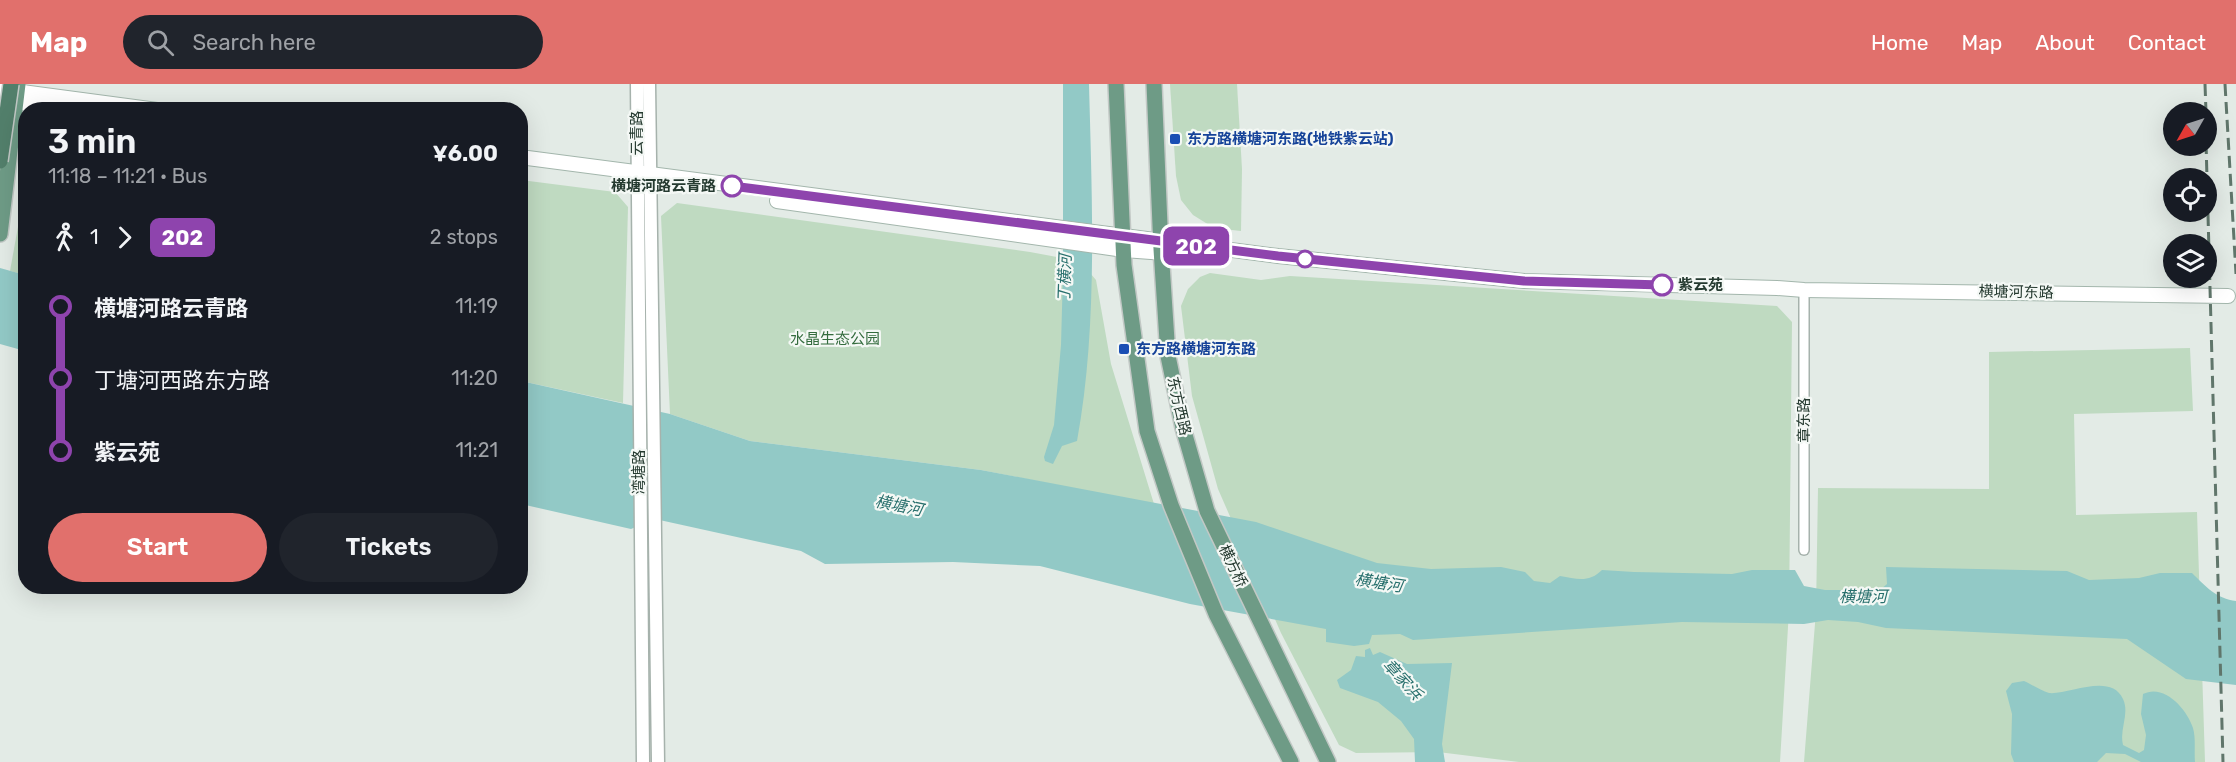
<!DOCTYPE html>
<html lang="en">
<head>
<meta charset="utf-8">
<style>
  body { margin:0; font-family:Rubik,"Noto Sans SC",sans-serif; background:#20242c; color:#f1f3f6; height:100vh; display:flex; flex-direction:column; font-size:22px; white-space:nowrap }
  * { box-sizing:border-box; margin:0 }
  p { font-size:20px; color:#9ea1a6 }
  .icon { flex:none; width:33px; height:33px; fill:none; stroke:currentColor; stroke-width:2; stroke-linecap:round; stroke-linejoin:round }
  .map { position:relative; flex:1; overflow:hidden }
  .details { position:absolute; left:18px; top:18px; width:510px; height:492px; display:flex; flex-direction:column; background:#171b24; border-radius:24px; box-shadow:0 6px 24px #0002 }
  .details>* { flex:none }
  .badge { padding:0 12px; border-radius:9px; font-size:21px; line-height:39px }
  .needle { width:39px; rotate:231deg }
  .controls { position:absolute; left:2163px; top:18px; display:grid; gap:12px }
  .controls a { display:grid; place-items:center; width:54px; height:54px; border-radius:50%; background:#171b24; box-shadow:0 6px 24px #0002; font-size:30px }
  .map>.badge { position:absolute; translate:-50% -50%; box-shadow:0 0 0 3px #fff }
  .legs { display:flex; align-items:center; gap:9px; height:66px; padding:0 30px; font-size:20px }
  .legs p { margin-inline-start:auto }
  .overview { display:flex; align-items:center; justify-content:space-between; height:102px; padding:0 30px }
  h1 { font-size:33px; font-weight:600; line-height:45px }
  .primary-button { display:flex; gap:12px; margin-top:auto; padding:12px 30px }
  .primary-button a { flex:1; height:69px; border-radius:36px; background:#e1706c; color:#fff; font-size:24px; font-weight:600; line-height:69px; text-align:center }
  .primary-button a+a { background:#20242c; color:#f1f3f6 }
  ul { padding:0 30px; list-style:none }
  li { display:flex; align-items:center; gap:21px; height:72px; font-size:22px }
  li i { display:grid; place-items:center; width:9px; height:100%; margin:0 8px; background:currentColor }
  li i::after { content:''; width:15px; height:15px; margin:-8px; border:4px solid; border-radius:50%; background:#171b24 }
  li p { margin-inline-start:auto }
  li:first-child i { background:linear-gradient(#0000 50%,currentColor 0) }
  li:last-child i { background:linear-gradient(currentColor 50%,#0000 0) }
  header { display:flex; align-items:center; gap:36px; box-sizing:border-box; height:84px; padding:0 30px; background:#e1706c; color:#fff }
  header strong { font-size:28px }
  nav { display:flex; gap:33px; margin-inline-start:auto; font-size:21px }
  .search { width:420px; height:54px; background:#20242c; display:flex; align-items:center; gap:15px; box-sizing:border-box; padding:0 21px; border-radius:33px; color:#9ea1a6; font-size:22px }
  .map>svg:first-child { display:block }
</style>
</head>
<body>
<header>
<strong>Map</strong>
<div class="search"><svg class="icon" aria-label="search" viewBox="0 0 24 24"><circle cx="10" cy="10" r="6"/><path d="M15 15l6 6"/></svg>Search here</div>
<nav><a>Home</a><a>Map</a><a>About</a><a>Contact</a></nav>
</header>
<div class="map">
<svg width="2236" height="678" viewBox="0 0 2236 678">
  <rect width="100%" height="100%" fill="#e3ebe6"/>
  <!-- green -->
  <g fill="#bfdac1">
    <polygon points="1170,0 1237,0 1242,85 1241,147 1214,144 1193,131 1181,116 1176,92"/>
    <polygon points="521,96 615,108 628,123 623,319 521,297"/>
    <polygon points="25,104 25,191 10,187"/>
    <polygon points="677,119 1030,168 1073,176 1085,183 1096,196 1111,280 1154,420 981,386 750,357 670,330 661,132"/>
    <polygon points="1210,189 1261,196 1290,192 1777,222 1792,238 1789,526 1780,678 1519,678 1438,668 1356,669 1339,661 1281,549 1218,405 1192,312 1181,222 1188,205 1200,193"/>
    <polygon points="2190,264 2193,327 2074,330 2076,431 2197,428 2205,678 1804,678 1816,527 1818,404 1989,405 1989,268"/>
  </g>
  <!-- water -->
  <g fill="#92c9c6">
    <path d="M1063 0H1089C1092 115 1098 244 1077 357L1062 362 1053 380 1045 377 1044 373 1054 341 1061 261 1063 188Z"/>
    <polygon points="0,184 25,191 25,267 0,260"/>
    <path d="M521 297 670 330 750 357 981 386 1256 438 1377 479 1431 485 1501 483 1525 488 1534 497 1550 499 1560 492C1577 495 1589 499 1602 486L1634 488 1732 490 1752 486H1795L1804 502 1825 506H1880L1887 500 1886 483 2067 487 2089 496 2139 494 2160 489H2192C2205 502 2217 515 2236 517V601L2186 595 2127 555 1886 544 1858 538 1828 536 1804 540 1682 538 1413 556 1400 550 1372 551 1369 560 1354 562 1326 558V545L1190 520 1040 482 953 478 825 480 801 467 655 435 631 445 521 420Z"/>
    <polygon points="1370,564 1373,571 1380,568 1407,580 1452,579 1442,660 1445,678 1415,678 1414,655 1401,637 1378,618 1340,604 1337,596 1351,586 1356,572 1365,573 1365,566"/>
    <path d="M2024 597C2031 600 2041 607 2049 609 2068 611 2111 588 2123 615 2130 630 2119 645 2123 661L2139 669 2144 666 2146 651 2141 630 2143 610C2164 599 2187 625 2193 644 2196 654 2194 668 2195 678H2141L2125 670 2106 669 2097 678H2014L2011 670 2012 630 2006 607 2012 599Z"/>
  </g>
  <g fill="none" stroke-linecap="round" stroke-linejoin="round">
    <defs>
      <polyline id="minor" points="1804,206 1804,466"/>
      <g id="tertiary">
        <polyline points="637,0 643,678"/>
        <polyline points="649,0 658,678"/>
      </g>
      <g id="secondary">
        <polyline points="0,5 157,26"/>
        <polyline points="6,16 63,26"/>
        <polyline points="520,73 1278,172 1524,197 1777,204 1804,206 2228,212"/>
        <polyline points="777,117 1124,166 1219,173"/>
      </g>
      <g id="primary">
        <polyline points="1116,0 1124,181 1147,347 1171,421 1216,530 1291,678"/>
        <polyline points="1154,0 1161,165 1168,272 1183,344 1207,427 1328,678"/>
        <polyline points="0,150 18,0"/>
      </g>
    </defs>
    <!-- minor casing -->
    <use href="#minor" stroke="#a6b2ac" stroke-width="12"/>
    <!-- tertiary casing -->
    <use href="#tertiary" stroke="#a6b2ac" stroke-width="15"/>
    <!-- secondary casing -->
    <use href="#secondary" stroke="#a3b6ac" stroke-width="16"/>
    <!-- primary casing -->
    <use href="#primary" stroke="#c2c8c5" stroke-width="18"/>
    <!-- minor -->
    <use href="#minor" stroke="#fff" stroke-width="9"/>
    <!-- tertiary -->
    <use href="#tertiary" stroke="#fff" stroke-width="12"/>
    <!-- secondary -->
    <use href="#secondary" stroke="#fff" stroke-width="14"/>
    <!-- primary -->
    <use href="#primary" stroke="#6e9b86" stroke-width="15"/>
    <!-- rail -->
    <g stroke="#60766b" stroke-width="3" stroke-dasharray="12 6" stroke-linecap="butt">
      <polyline points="2205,0 2206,28"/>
      <polyline points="2225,0 2236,190"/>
      <polyline points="2206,58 2223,678"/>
    </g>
    <defs>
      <polyline id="trunk-bridge" points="0,77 11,0"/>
    </defs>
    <!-- trunk-bridge casing -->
    <use href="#trunk-bridge" stroke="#c2c8c5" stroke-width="18" stroke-linecap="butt"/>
    <!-- trunk-bridge -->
    <use href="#trunk-bridge" stroke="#527f6b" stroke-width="15"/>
  </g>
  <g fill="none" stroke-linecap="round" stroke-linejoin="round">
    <defs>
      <polyline id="line-1" points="732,102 1278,172 1524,197 1662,201"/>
    </defs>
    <!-- line-1 casing -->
    <use href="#line-1" stroke="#fff" stroke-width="14"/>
    <!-- line-1 -->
    <use href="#line-1" stroke="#8e44ad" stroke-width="9"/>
  </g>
  <!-- markers -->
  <g fill="#1a4fb4" stroke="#f4f8f5" stroke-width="2">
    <rect x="1169" y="49" width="12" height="12" rx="3"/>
    <rect x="1118" y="259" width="12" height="12" rx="3"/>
  </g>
  <g fill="#fff" stroke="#8e44ad" stroke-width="3">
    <circle cx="732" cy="102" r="10"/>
    <circle cx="1305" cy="175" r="8"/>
    <circle cx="1662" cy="201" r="10"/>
  </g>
  <g text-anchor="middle" stroke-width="4.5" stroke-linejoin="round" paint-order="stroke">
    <!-- street labels -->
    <g font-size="15" fill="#253a30" stroke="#f4f8f5">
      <text transform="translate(637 49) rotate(-90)" y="5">云青路</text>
      <text transform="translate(2016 208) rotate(1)" y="5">横塘河东路</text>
      <text transform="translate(1179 322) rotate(77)" y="5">东方西路</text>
      <text transform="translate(1804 336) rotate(-90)" y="5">章东路</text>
      <text transform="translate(639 388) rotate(-90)" y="5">湾塘路</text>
      <text transform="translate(1233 482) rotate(64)" y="5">横方桥</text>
    </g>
    <!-- transit labels -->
    <g font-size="15" font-weight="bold" fill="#164399" stroke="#f4f8f5" text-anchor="start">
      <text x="1187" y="60">东方路横塘河东路(地铁紫云站)</text>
      <text x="1136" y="270">东方路横塘河东路</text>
    </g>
    <!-- stop labels -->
    <g font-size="15" font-weight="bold" fill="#253a30" stroke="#f4f8f5" text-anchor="end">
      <text x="716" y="107">横塘河路云青路</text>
      <text x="1678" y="206" text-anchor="start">紫云苑</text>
    </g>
    <!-- park labels -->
    <g font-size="15" fill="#346c3e" stroke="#f4f8f5">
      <text x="835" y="260">水晶生态公园</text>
    </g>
    <!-- water labels -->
    <g font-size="16" font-style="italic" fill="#276f6c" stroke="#f4f8f5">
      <text transform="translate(1064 194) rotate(-88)" y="6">丁横河</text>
      <text transform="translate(899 421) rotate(11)" y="6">横塘河</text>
      <text transform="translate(1379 498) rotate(9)" y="6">横塘河</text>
      <text x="1863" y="518">横塘河</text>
      <text transform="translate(1403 595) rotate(48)" y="6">章家浜</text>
    </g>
  </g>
</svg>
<div class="controls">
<a><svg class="needle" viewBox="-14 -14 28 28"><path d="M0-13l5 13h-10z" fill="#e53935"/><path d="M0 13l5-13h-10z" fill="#9ea1a6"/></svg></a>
<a><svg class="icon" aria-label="locate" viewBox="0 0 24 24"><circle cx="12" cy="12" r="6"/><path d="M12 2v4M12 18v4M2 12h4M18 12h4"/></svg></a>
<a><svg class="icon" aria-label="layers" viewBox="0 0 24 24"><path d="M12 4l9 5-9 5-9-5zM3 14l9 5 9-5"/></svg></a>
</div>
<b class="badge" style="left:1196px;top:162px;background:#8e44ad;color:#fff">202</b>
<section class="details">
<div class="overview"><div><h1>3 min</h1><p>11:18 – 11:21 · Bus</p></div><b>¥6.00</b></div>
<div class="legs"><svg class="icon" aria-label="walk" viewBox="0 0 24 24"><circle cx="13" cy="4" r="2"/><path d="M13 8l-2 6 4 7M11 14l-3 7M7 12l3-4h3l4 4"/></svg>1<svg class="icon" aria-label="forward" viewBox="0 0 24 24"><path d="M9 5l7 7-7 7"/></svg><b class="badge" style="background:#8e44ad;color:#fff">202</b><p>2 stops</p></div>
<ul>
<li><i style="color:#8e44ad"></i><b>横塘河路云青路</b><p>11:19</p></li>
<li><i style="color:#8e44ad"></i><span>丁塘河西路东方路</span><p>11:20</p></li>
<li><i style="color:#8e44ad"></i><b>紫云苑</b><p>11:21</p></li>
</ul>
<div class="primary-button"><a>Start</a><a>Tickets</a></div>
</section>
</div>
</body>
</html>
